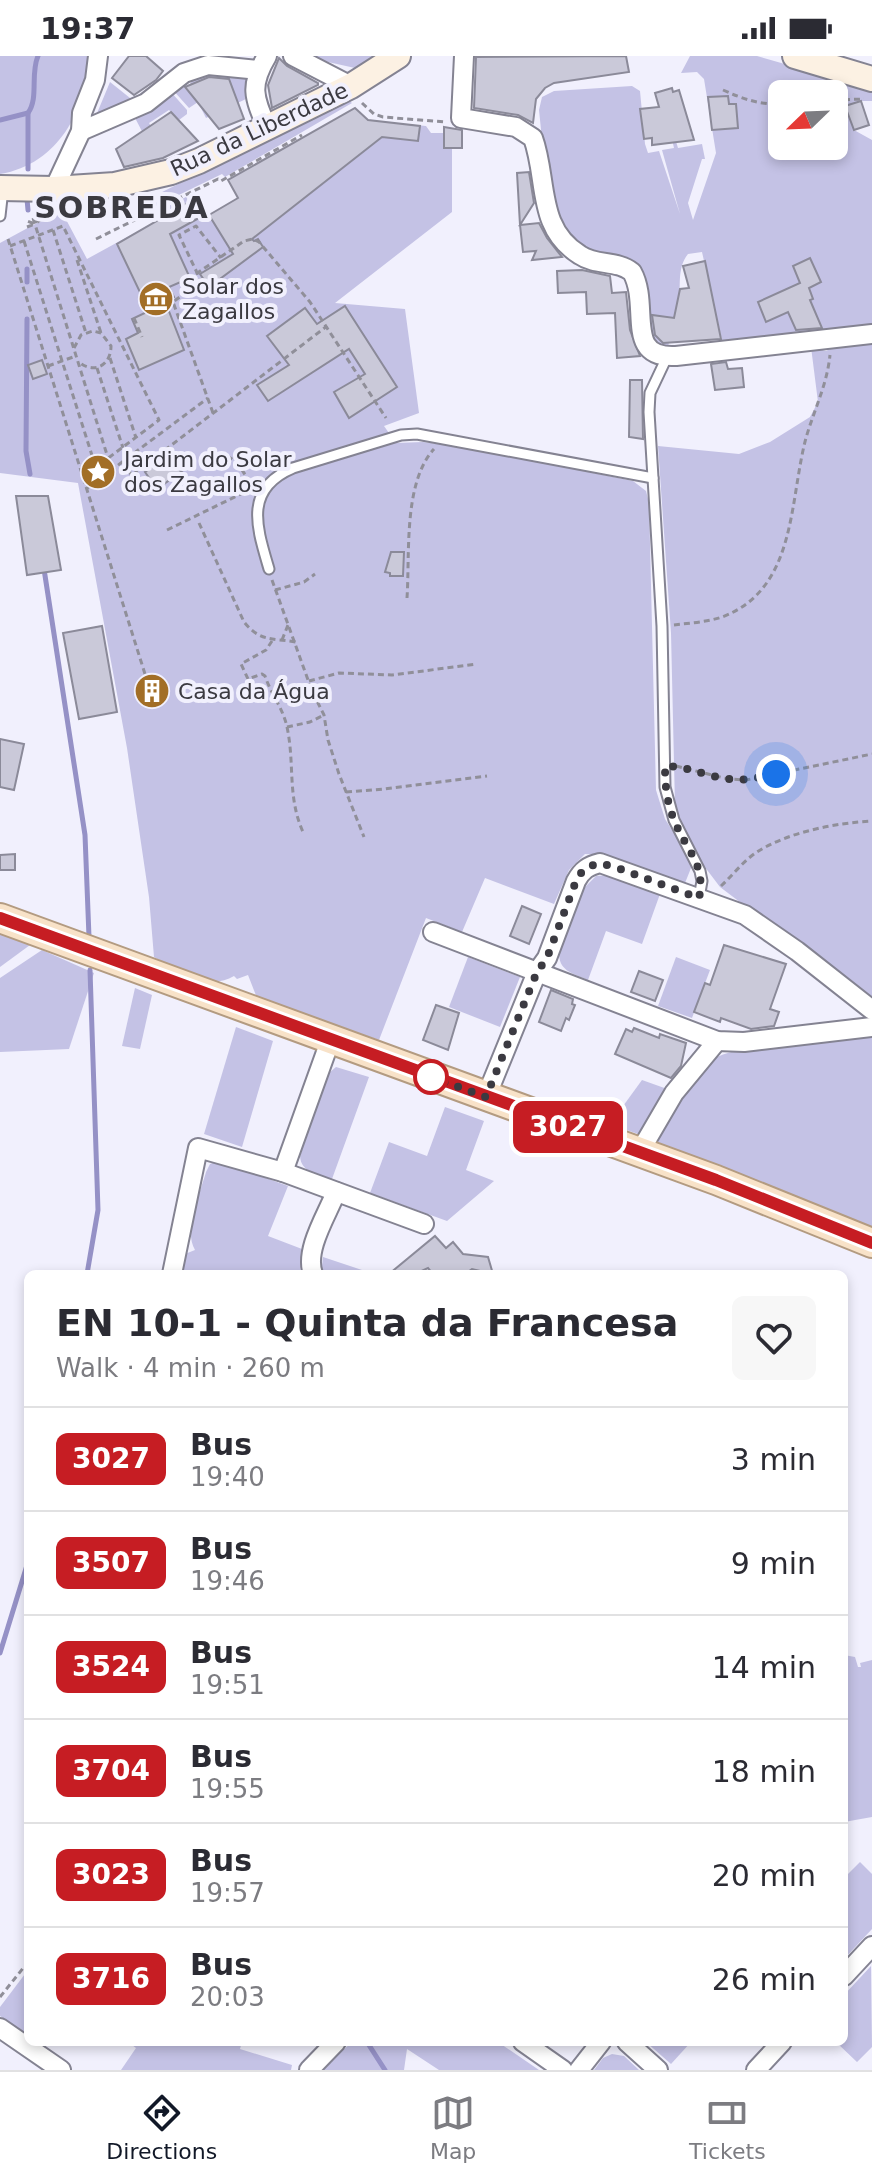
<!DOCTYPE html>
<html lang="en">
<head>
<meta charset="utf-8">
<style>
  body { margin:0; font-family:"DejaVu Sans",sans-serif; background:#f7f7f7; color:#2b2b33; height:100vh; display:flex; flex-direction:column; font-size:30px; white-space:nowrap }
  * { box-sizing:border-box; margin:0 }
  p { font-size:26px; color:#7c7c81 }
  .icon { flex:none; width:44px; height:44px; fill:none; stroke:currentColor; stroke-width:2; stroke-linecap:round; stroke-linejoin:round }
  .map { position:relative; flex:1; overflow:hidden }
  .drawer { position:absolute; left:24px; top:1214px; width:824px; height:776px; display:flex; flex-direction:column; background:#fff; border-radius:12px; box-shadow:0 4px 12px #0003 }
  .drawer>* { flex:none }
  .badge { padding:0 16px; border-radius:12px; font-size:28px; line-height:52px }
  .needle { width:52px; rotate:247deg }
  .fabs { position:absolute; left:768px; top:24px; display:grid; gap:16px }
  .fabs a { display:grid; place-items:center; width:80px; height:80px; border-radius:12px; background:#fff; box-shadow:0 4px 12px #0003; font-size:40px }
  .you { position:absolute; width:40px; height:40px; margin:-20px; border:6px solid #fff; border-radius:50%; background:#1a73e8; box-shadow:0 0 0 12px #1a73e833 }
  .map>.badge { position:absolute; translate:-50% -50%; box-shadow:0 0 0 4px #fff }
  .round { display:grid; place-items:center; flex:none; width:84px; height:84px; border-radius:12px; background:#f7f7f7 }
  .head { display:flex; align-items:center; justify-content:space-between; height:136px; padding:0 32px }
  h1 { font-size:38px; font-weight:800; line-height:60px }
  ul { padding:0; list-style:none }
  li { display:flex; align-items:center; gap:24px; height:104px; padding:0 32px; border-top:2px solid #e1e1e2 }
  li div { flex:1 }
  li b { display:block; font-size:30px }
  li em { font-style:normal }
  li .badge { min-width:88px; font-weight:700; text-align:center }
  .status { display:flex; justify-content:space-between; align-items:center; height:56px; padding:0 40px; background:#fff; direction:ltr }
  .status svg { height:22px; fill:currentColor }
  .tab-bar { display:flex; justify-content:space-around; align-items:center; height:112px; border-top:2px solid #e1e1e2; background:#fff; font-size:22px; color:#7c7c81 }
  .tab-bar a { display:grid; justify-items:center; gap:4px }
  .tab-bar .current { color:#111827 }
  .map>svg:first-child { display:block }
</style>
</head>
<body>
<div class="status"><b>19:37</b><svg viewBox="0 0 49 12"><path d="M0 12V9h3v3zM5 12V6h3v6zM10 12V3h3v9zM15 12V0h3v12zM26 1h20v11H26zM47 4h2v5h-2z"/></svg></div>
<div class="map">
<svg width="872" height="2014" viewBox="0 0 872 2014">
  <rect width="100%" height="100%" fill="#f1f0fd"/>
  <!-- green -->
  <g fill="#c4c2e5" fill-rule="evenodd">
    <path d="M0 0H93C84 55 59 108 0 118Z"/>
    <polygon points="301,0 382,0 355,12"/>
    <path d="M690 0H757L872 33V45H861L846 51 854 74 872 84V272L723 289 702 196 688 198C676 213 682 231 678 248 676 263 670 277 668 292L649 290 643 219 634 207 583 194 557 167 547 132 539 54 542 41 554 35 632 30 640 35 645 88 648 97 659 95 680 158 662 94 674 92 669 70 671 69 678 92 702 88 705 103H702L688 147 693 164 716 97 704 23 697 16 681 17ZM782 38H834V90H782Z"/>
    <polygon points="209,13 250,17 251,45 248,46 246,43 206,62 198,46 189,52 172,33 181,26 186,31 191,27 189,20"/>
    <polygon points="110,26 135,46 149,36 156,27 160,30 143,45 99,64 95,62"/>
    <polygon points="170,35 187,54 187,58 179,64 169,54 149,67 156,79 146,83 133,58"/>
    <polygon points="348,44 352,47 225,121 222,118 154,151 152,141"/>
    <path d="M372 65 426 70 431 77H444V92H452V156L335 247 405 253 419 357 384 370 396 387 423 386 465 391 633 425 646 435 649 447 656 734 665 763 693 807 685 827 605 799 585 798 569 814 554 848 485 822 462 876 426 862 379 984 257 942 248 919 237 923 234 920C208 936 178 914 154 901L149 841 127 692 78 427 0 417V187L61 154 87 203 160 163 156 156 186 141 190 146 200 140 213 166Z"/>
    <polygon points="872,284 872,946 720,831 695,798 675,750 671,577 658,390 739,398 770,386 810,361 818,346 811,291 826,295 839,289"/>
    <path d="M610 819 660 838 642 888 606 875 588 924C572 917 558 915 559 895L584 832 596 820Z"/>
    <polygon points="0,875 30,889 0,911"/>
    <polygon points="42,894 94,917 69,993 0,996 0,922"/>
    <polygon points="468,901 520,921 500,971 449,951"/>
    <polygon points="676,901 710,914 692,962 658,950"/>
    <polygon points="135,932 152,939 140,993 122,990"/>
    <polygon points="236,971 273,985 242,1091 204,1078"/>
    <path d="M872 976V1175L662 1091 656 1082C672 1054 687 1021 714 1003 738 987 839 981 872 976Z"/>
    <path d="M336 1011 369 1021 332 1123C318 1118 301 1117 300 1100L329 1017Z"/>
    <polygon points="642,1024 670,1034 638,1078 610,1068"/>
    <polygon points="445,1051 484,1065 466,1114 494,1125 447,1165 370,1137 389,1086 427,1100"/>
    <path d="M218 1105 288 1130 268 1180 302 1193 300 1218H179L185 1198 195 1194C183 1174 200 1138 206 1116L210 1108Z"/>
    <polygon points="323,1201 374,1218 321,1218"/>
    <polygon points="844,1599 855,1601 858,1611 861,1611 860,1607 872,1604 872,1761 844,1766"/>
    <polygon points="860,1806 872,1818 872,1873 844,1903 844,1822"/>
    <polygon points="871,1910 872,1991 857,2006 836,1986 844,1986 844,1939"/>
    <polygon points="28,1914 28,1980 0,1960 0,1951"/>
    <polygon points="128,1986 242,1986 240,1993 292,2009 291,2014 121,2014 136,1992"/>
    <polygon points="352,1986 498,1986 539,2014 439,2014 407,1993 404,2014 321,2014"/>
    <polygon points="646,1986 691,1986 671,2008"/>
    <polygon points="612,1998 624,2000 639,2014 594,2014 603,2002"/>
  </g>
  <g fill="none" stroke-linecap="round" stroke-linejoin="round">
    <!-- stream -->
    <g stroke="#9591c6" stroke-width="5">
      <path d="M0 64 28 57C39 42 30 18 38 0"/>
      <polyline points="28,113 28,57"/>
      <polyline points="27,143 28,154"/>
      <polyline points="27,226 27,213"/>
      <polyline points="27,263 26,395 30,418"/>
      <polyline points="44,513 85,779 89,881"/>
      <polyline points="87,1218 98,1154 90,914"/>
      <polyline points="0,1597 28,1506"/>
      <polyline points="367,1986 385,2014"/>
    </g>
  </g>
  <!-- building -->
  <g fill="#cac9d9" stroke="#8b8a99" stroke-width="2">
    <polygon points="129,0 146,0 163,15 156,24 134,39 112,22"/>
    <polygon points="626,0 629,16 554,27 545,32 536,43 533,67 518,59 474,52 476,1"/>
    <polygon points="279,2 287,10 318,27 318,29 272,52 268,29"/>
    <polygon points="209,21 229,23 244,63 219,73 185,31"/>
    <polygon points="672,32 673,36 679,34 694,84 652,89 652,82 644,83 640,53 659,51 655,37"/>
    <polygon points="728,40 729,48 736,48 738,72 712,74 708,41"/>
    <polygon points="861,45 869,69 854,74 845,50"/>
    <polygon points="355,52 368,64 420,70 418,85 382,81 252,183 254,185 258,183 263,191 209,231 200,218 233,198 209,159 238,142 228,124"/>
    <polygon points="171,56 198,85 163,102 124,111 116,93"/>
    <polygon points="444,71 462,74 462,92 444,92"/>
    <polygon points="529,116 534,147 520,169 539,167 547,182 562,201 532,204 536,195 523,196 520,169 517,117"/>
    <polygon points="200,140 208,157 170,178 190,222 169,231 174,241 165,245 184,294 139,314 126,283 138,277 132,263 149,255 117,188"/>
    <polygon points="810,202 821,226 809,232 813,243 810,244 822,272 796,274 788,256 766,266 758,246 800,227 793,210"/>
    <polygon points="705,205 721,283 663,287 655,279 652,259 674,262 680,233 689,232 683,210"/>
    <polygon points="582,214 610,220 612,237 626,236 630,274 640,300 617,302 615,257 587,258 586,236 558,237 557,215"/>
    <polygon points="345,250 397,331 349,362 334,336 365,318 349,293 268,345 257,329 289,309 267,280 305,252 317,268"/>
    <polygon points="42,304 47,318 33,323 28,309"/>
    <polygon points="726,306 728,313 742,312 744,331 715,334 711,308"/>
    <polygon points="630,324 642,324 643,383 629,381"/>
    <polygon points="174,396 186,412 157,433 145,416"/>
    <polygon points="16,440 48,440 61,514 27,519"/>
    <polygon points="391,496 404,496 403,520 390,520 390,517 385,516"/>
    <polygon points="102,570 117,656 79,663 63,577"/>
    <polygon points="152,623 161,627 164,636 159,645 144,649 139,634 144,626"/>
    <polygon points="0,683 24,688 14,734 0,731"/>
    <polygon points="15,798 15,814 0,814 0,799"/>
    <polygon points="522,850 541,858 529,888 510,880"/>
    <polygon points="724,889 786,908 770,953 779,956 774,970 751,973 721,962 720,966 694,956 705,927 710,929"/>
    <polygon points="639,915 663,924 655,945 631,936"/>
    <polygon points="551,934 573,943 572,948 575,949 569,964 566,962 561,975 539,966"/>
    <polygon points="436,949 459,957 448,994 423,984"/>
    <polygon points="634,972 659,982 660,978 686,987 681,1010 671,1022 615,998 626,973 632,976"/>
    <polygon points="435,1180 446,1192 453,1186 463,1198 488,1201 493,1218 472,1213 465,1218 433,1218 428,1212 415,1218 389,1218"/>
  </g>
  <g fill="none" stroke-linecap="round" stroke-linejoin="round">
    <defs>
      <g id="lane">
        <polyline points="0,160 3,133"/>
        <polyline points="667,301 650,337 649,356 662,570 665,731 674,764 700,815 702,825 699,842"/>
        <path d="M269 513C257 472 243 433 293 412L401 379 417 378 653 422"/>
      </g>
      <g id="street">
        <polyline points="293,0 351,30"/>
        <path d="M464 0 461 62 516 71 533 82C548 123 536 172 580 199 596 210 617 204 632 216 651 250 623 303 676 300L872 278"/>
        <path d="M267 72C254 41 249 30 267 0"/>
        <polyline points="81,75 146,47 184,17 208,9 259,14"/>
        <polyline points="54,133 81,75 82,57 95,24 98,0"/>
        <polyline points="433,876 717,985 744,986 872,971"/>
        <path d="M486 1041 537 916 547 902 576 825C582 814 588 810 600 807L745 859 797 895 872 954"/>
        <polyline points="639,1097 674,1037 717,985"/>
        <polyline points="283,1116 330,985"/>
        <polyline points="172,1218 198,1092 283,1116 424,1168"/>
        <path d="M313 1218C304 1194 327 1159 336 1136"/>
        <polyline points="844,1920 872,1890"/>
        <polyline points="0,1972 61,2014"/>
        <polyline points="523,1986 563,2014"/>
        <polyline points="627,1986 658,2014"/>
        <polyline points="309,2014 336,1986"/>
        <polyline points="579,2014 601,1986"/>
        <polyline points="756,2014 782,1986"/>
      </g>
      <g id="secondary">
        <polyline points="795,0 872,23"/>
        <polyline points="0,132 54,133 115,129 171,116 199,105 351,30 398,0"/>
      </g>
      <polyline id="primary" points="0,862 716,1124 872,1187"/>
    </defs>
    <!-- lane casing -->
    <use href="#lane" stroke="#848392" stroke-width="13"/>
    <!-- street casing -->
    <use href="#street" stroke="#848392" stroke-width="22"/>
    <!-- secondary casing -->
    <use href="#secondary" stroke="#848392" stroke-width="28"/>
    <!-- primary casing -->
    <use href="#primary" stroke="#b39b81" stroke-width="32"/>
    <!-- path -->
    <g stroke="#908f99" stroke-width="3" stroke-dasharray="6 4" stroke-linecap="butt">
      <path d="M723 34C743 43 760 49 782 48"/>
      <polyline points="834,44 864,43"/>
      <polyline points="362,47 374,58 383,61 445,66"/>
      <polyline points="37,161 35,168 41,163"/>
      <polyline points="33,162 108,402"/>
      <polyline points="27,171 35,168 27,165"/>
      <polyline points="53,174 86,277"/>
      <polyline points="8,183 145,618"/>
      <polyline points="96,183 218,123 221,125 302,79"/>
      <polyline points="24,185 96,412"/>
      <polyline points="10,190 63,170 159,364 83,421"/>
      <polyline points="77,204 101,277"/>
      <polyline points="196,218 244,185 253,183 259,186 310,246 386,362"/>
      <polyline points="134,262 142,281"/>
      <path d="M74 292 81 279 93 275 101 277 111 290C111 309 95 318 80 307"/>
      <polyline points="110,302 136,382"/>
      <polyline points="48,310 76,300"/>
      <polyline points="97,312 123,392"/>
      <polyline points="213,357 173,246 201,225 179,179 196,170 221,202"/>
      <path d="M227 400C244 409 241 419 254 427"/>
      <polyline points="126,403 131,420 327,270"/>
      <polyline points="86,433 208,342"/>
      <path d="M199 467 244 566C260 586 273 582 296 586"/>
      <polyline points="167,474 249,434"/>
      <polyline points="272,524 312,635 324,659 328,684 339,718 364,781"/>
      <polyline points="275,534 304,526 315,518"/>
      <path d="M407 542C410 498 403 427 434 393"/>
      <path d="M674 569C690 567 707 566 722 561 797 533 789 445 806 382 814 354 827 329 830 299"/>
      <polyline points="282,584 288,569"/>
      <path d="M272 585 266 594 241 608 248 623 262 618 265 620C271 638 283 652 287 671 295 708 287 740 303 776"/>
      <polyline points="309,625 339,617 392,619 477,608"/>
      <polyline points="287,671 310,666 324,659"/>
      <polyline points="676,710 728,723 746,724 872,698"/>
      <polyline points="346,736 384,733 487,720"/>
      <path d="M721 830C733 819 743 805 757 796 788 776 836 767 872 765"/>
      <polyline points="0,1941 28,1906"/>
    </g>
    <!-- lane -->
    <use href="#lane" stroke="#fff" stroke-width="9"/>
    <!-- street -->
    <use href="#street" stroke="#fff" stroke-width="18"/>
    <!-- secondary -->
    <use href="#secondary" stroke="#fcf1e3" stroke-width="24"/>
    <!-- primary -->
    <use href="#primary" stroke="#f8e2c8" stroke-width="28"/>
  </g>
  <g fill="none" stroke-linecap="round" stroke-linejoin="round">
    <defs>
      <polyline id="line" points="0,862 716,1124 872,1187"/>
    </defs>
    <!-- line casing -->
    <use href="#line" stroke="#fff" stroke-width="18"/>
    <!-- line -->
    <use href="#line" stroke="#c61d23" stroke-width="12"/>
    <!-- walk -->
    <path stroke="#3b3a41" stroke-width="8" stroke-dasharray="0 14.4" d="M431 1021 486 1041 537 916 547 902 576 825C584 809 595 806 612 810L699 842C706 808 687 796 675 766 667 748 665 730 665 710 688 710 707 721 730 723 745 725 761 721 776 718"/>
  </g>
  <!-- icons -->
  <defs>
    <symbol id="museum-disc" viewBox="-11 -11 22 22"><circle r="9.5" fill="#a26e26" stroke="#f1f0fd"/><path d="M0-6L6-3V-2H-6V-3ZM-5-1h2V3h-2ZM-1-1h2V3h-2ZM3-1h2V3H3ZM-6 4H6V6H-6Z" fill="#fff"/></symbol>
    <symbol id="sight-disc" viewBox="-11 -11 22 22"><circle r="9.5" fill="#a26e26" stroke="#f1f0fd"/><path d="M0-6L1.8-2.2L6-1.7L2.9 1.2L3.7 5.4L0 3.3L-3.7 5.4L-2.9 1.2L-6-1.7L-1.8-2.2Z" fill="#fff"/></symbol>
    <symbol id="building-disc" viewBox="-11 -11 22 22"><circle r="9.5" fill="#a26e26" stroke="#f1f0fd"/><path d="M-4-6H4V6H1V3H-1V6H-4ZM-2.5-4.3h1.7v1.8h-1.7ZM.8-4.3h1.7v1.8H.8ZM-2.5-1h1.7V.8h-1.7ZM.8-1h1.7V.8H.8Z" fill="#fff"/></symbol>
  </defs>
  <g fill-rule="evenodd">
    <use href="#museum-disc" x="136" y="223" width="40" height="40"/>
    <use href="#sight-disc" x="78" y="396" width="40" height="40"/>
    <use href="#building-disc" x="132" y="615" width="40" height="40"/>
  </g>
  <!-- markers -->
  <circle fill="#fff" stroke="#c61d23" stroke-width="4" cx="431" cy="1021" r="16"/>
  <g text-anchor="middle" stroke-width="8" stroke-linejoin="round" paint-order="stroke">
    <!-- street labels -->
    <g font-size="22" fill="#3b3a41" stroke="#f1f0fd">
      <text transform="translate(259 73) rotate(-25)" y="8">Rua da Liberdade</text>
    </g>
    <!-- poi labels -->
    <g font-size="22" fill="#3b3a41" stroke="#f1f0fd" text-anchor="start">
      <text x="182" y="238">Solar dos<tspan x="182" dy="25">Zagallos</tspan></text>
      <text x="124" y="411">Jardim do Solar<tspan x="124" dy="25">dos Zagallos</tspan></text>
      <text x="178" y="643">Casa da Água</text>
    </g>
    <!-- district labels -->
    <g font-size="30" font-weight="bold" letter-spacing="2" fill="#3b3a41" stroke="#f1f0fd">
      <text x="122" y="162">SOBREDA</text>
    </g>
  </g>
</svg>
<div class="fabs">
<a><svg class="needle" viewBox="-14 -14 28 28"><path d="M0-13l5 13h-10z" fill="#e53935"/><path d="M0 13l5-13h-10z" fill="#7c7c81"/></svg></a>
</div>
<div class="you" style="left:776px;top:718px"></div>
<b class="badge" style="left:568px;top:1071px;background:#c61d23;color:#fff">3027</b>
<section class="drawer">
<div class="head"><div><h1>EN 10-1 - Quinta da Francesa</h1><p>Walk · 4 min · 260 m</p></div><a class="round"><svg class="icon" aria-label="heart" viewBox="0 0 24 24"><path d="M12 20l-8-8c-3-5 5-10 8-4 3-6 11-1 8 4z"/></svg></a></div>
<ul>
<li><span class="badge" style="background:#c61d23;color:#fff">3027</span><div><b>Bus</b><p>19:40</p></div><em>3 min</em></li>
<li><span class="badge" style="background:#c61d23;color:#fff">3507</span><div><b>Bus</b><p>19:46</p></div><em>9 min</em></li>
<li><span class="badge" style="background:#c61d23;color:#fff">3524</span><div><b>Bus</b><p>19:51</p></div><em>14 min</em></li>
<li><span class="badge" style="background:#c61d23;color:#fff">3704</span><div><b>Bus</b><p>19:55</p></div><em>18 min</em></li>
<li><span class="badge" style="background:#c61d23;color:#fff">3023</span><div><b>Bus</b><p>19:57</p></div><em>20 min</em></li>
<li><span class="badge" style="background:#c61d23;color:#fff">3716</span><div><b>Bus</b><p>20:03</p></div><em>26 min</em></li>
</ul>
</section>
</div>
<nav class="tab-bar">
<a class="current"><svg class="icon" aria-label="directions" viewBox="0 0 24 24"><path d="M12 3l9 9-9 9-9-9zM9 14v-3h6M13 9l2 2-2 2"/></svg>Directions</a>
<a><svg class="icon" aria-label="map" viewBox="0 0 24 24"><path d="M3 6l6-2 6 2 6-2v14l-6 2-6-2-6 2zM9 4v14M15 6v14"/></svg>Map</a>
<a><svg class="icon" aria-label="tickets" viewBox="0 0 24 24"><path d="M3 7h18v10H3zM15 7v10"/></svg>Tickets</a>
</nav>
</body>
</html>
